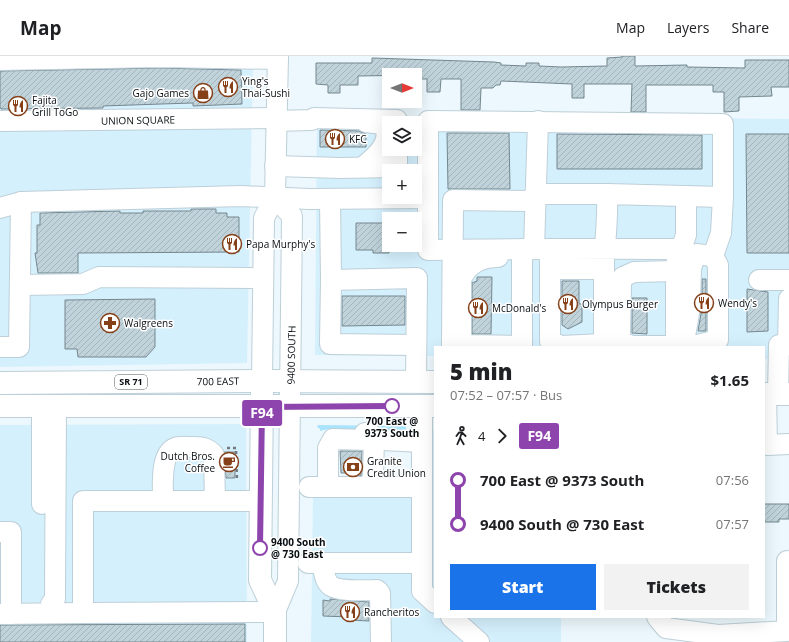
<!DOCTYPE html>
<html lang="en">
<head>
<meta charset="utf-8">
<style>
  body { margin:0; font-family:"Open Sans",sans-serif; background:#f2f2f2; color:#202124; height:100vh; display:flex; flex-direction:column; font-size:15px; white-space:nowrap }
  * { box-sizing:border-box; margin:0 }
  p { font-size:13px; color:#757577 }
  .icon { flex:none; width:22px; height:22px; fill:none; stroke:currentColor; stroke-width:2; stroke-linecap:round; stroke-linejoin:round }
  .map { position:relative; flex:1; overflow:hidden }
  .sheet { position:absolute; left:434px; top:290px; width:331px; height:272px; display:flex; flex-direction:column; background:#fff; border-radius:0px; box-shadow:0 4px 16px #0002 }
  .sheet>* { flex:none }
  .badge { padding:0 8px; border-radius:3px; font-size:14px; line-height:26px }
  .needle { width:26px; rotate:90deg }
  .controls { position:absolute; left:382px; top:12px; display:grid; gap:8px }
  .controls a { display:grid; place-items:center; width:40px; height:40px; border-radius:0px; background:#fff; box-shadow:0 4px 16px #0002; font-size:20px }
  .map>.badge { position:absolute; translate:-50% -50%; box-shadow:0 0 0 2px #fff }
  .legs { display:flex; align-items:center; gap:6px; height:44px; padding:0 16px; font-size:13px }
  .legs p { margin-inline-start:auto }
  .head { display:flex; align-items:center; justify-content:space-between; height:68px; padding:0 16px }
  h1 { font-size:22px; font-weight:800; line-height:30px }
  .cta { display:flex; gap:8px; margin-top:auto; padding:8px 16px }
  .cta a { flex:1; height:46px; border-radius:0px; background:#1a73e8; color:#fff; font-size:16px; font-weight:800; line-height:46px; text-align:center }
  .cta a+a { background:#f2f2f2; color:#202124 }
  ul { padding:0 16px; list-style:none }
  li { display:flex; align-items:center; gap:14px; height:44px; font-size:15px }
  li i { display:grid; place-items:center; width:6px; height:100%; margin:0 5px; background:currentColor }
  li i::after { content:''; width:10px; height:10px; margin:-5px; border:3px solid; border-radius:50%; background:#fff }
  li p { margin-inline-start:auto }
  li:first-child i { background:linear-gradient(#0000 50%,currentColor 0) }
  li:last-child i { background:linear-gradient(currentColor 50%,#0000 0) }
  header { display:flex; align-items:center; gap:24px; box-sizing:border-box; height:56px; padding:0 20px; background:#fff; border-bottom:1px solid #e0e0e0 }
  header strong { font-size:19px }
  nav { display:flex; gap:22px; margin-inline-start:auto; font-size:14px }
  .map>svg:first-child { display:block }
</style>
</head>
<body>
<header>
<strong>Map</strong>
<nav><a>Map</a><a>Layers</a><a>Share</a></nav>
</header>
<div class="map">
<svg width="789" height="586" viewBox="0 0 789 586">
  <defs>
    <pattern id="building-hatch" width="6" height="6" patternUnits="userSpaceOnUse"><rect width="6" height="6" fill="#c0d3db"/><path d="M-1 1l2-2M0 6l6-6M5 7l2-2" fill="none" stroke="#a4b4bb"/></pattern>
  </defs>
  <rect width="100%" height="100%" fill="#ecf8fd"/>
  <!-- built -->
  <g fill="#d5f0fd" fill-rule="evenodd">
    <polygon points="0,0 253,0 247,307 0,311"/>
    <path d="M317 59 789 63V303H764V291H435V300L315 299ZM389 67H415V93H389ZM389 115H415V141H389ZM389 163H415V189H389Z"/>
    <polygon points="246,368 247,586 0,586 0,369"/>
    <polygon points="411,374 435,374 435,561 561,561 561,586 311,586 313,441 410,441"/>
  </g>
  <!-- grass -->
  <polygon fill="#aae3fc" points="318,369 406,370 406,379 373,374 329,373 320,375 320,373 317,371"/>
  <!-- building -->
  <g fill="url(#building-hatch)" stroke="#75878f">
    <polygon points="622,0 635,0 635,10 687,9 687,11 745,12 745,4 789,4 789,31 771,31 772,40 739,41 739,55 724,56 724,36 713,36 713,29 646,29 646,56 631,56 632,28 584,28 584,42 572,42 572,28 501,25 500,29 496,29 493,32 481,32 480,54 461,54 461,23 441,23 440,36 427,36 427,23 418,23 418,19 358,20 358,29 340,29 340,37 328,37 328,29 316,28 316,7 372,7 372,2 494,6 501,7 501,9 526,10 526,7 539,7 539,10 561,11 607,10 607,2 622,1"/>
    <polygon points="160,12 241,14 242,48 193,50 193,47 161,48 103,50 103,52 1,53 0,51 0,15"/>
    <polygon points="320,74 359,75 366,78 366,91 320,91"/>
    <polygon points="447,77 509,77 510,133 448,133"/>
    <polygon points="557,78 702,79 702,113 557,113"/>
    <polygon points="746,78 789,78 789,197 747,197"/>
    <polygon points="191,153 216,153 216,157 227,157 227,161 239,161 239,196 78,197 78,217 38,217 35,197 37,197 37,169 40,169 40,157 120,155 120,157 143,157 143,155 191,155"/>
    <polygon points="356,167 389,167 389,197 373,197 373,194 356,194"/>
    <polygon points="477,221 492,221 491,278 472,278 472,227 477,225"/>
    <polygon points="702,223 706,223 706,275 698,275 702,252"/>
    <polygon points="562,225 579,225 579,247 582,249 582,266 568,273 562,269"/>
    <polygon points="747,233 768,236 768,275 747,276"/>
    <polygon points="342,240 405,240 405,269 342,270"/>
    <polygon points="632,242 647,242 647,278 632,277"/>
    <polygon points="155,243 155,291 146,301 78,301 77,293 65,293 65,244"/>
    <polygon points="340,395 362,395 361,420 349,420 349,417 341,417"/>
    <polygon points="224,396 235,396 235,422 226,422"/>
    <polygon points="764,448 789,448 789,463 779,463 779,466 764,466"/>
    <polygon points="330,543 369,546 369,565 349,564 349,561 323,560 323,544 330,545"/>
    <polygon points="245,568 245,586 0,586 0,569"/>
  </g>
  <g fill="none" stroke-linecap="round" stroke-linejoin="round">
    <defs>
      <g id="minor">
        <polyline points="0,4 160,1 278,3"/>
        <polyline points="0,65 276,62"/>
        <polyline points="276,65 312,64 314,62 397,64 397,67"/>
        <polyline points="275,110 341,112 397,111 397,93"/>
        <path d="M363 111C375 101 395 85 383 68L366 66"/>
        <polyline points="330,143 331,224 417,222 416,326"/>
        <polyline points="0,152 21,146 241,140 309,143 428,142"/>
        <polyline points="522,193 522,291"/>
        <polyline points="534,193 538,65"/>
        <polyline points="550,193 550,285 561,290 604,288"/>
        <polyline points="713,200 721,177 723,141"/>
        <path d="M498 201C480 201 467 208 461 224V281L466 289 522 290"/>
        <polyline points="550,213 604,213"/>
        <polyline points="331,224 330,288 416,289"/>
        <polyline points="759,224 789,224"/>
        <polyline points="20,229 83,228 99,221 263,222"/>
        <polyline points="676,279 676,208 686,179 686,140"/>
        <polyline points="676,290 632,290 622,286 620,280 621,228 623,221 634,216 676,215"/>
        <polyline points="0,291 19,291 21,146"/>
        <polyline points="452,291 453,144 529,145 536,138 607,138"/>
        <path d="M604 291V201C606 180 608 160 607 138L723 141V68L428 65V194C512 193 597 192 681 193"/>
        <polyline points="683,291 690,252 691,212 696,198 713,200 718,209 718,284 689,291"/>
        <polyline points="262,325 264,162 275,141 278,0"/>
        <polyline points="766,338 767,389 789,388"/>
        <polyline points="778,338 779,289 788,289 789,243"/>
        <polyline points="42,350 42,448"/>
        <polyline points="422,350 422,535 435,547"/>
        <polyline points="365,377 371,378 374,382 373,421 369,430"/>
        <polyline points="309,431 421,431"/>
        <polyline points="328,431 328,392 333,383 370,384 374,382 382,384 422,386"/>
        <path d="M163 445C163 431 160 398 175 392 180 390 186 391 191 391 201 391 207 391 214 399L215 445"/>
        <polyline points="261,445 83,445 83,557 275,556 288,525 292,160 275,141"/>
        <polyline points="0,476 11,476 11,558"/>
        <polyline points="308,507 422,507"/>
        <path d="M322 507C324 514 324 525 331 530 340 536 366 534 377 534L380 537 381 586"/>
        <polyline points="51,557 51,548 55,543 56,350"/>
        <polyline points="0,558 83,557"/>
        <polyline points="451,561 479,586"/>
        <polyline points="657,561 666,572 718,579 787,575 787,505"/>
      </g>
      <g id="major">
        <polyline points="0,327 262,325 435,326"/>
        <polyline points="262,337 260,524 275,556 275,586"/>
        <polyline points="764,338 789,338"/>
        <polyline points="0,350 435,350"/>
      </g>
    </defs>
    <!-- minor casing -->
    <use href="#minor" stroke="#bdcfd8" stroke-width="22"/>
    <!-- major casing -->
    <use href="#major" stroke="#bdcfd8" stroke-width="24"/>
    <!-- path -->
    <polyline stroke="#717a7e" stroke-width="2.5" stroke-dasharray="3 3" stroke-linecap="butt" points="227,392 236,392 237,424"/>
    <!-- minor -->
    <use href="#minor" stroke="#fff" stroke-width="20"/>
    <!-- major -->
    <use href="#major" stroke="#fff" stroke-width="22"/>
  </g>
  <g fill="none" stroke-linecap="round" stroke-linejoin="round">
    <defs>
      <polyline id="line-1" points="260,492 262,351 392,350"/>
    </defs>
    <!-- line-1 casing -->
    <use href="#line-1" stroke="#fff" stroke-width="9"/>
    <!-- line-1 -->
    <use href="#line-1" stroke="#8e44ad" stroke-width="6"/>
  </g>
  <!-- icons -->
  <defs>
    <symbol id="restaurant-ring" viewBox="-11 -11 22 22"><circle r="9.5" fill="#fff" stroke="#854018" stroke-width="1.5"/><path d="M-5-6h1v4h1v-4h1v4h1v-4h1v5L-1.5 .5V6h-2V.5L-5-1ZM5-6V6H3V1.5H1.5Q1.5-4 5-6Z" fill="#854018"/></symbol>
    <symbol id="shop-ring" viewBox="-11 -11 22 22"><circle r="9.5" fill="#fff" stroke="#854018" stroke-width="1.5"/><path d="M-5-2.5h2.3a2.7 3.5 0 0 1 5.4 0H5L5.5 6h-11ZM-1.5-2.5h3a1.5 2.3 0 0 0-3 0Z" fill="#854018"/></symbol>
    <symbol id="pharmacy-ring" viewBox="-11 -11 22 22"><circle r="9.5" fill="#fff" stroke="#854018" stroke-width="1.5"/><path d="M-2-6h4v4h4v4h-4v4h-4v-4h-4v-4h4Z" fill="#854018"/></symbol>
    <symbol id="cafe-ring" viewBox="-11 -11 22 22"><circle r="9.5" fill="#fff" stroke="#854018" stroke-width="1.5"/><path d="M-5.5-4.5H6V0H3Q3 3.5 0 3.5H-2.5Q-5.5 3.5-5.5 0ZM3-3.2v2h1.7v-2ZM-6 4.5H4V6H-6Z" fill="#854018"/></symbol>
    <symbol id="bank-ring" viewBox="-11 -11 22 22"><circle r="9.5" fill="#fff" stroke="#854018" stroke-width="1.5"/><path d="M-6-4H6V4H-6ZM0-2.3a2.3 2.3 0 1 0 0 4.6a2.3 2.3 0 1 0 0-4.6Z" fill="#854018"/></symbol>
  </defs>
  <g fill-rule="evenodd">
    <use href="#restaurant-ring" x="217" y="20" width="22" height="22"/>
    <use href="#shop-ring" x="192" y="26" width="22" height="22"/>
    <use href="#restaurant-ring" x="7" y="39" width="22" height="22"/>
    <use href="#restaurant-ring" x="324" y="72" width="22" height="22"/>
    <use href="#restaurant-ring" x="221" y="177" width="22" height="22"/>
    <use href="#restaurant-ring" x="693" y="236" width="22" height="22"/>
    <use href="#restaurant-ring" x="557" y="237" width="22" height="22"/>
    <use href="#restaurant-ring" x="467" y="241" width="22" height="22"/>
    <use href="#pharmacy-ring" x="99" y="256" width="22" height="22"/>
    <use href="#cafe-ring" x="218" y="395" width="22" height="22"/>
    <use href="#bank-ring" x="342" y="400" width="22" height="22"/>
    <use href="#restaurant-ring" x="339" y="545" width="22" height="22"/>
  </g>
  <!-- markers -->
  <g fill="#fff" stroke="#8e44ad" stroke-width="2">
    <circle cx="392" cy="350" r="7"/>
    <circle cx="260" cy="492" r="7"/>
  </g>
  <g text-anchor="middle" stroke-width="3" stroke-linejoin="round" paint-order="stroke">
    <!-- shield labels -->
    <rect fill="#fff" stroke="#515658" stroke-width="1" x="115" y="319" width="32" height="14" rx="3"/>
    <g font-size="9" font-weight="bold" fill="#070d10">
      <text x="131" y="329">SR 71</text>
    </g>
    <!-- poi labels -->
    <g font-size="10" fill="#070d10" stroke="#fff" text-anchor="start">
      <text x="242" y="29">Ying's<tspan x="242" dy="12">Thai-Sushi</tspan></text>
      <text x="189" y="41" text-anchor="end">Gajo Games</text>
      <text x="32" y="48">Fajita<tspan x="32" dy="12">Grill ToGo</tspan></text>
      <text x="349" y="87">KFC</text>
      <text x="246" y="192">Papa Murphy's</text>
      <text x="718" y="251">Wendy's</text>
      <text x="582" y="252">Olympus Burger</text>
      <text x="492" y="256">McDonald's</text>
      <text x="124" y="271">Walgreens</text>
      <text x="215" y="404" text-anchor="end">Dutch Bros.<tspan x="215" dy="12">Coffee</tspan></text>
      <text x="367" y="409">Granite<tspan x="367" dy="12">Credit Union</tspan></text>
      <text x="364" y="560">Rancheritos</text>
    </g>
    <!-- street labels -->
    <g font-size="10" fill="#070d10" stroke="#fff">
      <text transform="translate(138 64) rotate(-1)" y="4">UNION SQUARE</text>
      <text transform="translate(291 299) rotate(-89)" y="4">9400 SOUTH</text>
      <text transform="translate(218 325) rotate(-1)" y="4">700 EAST</text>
    </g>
    <!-- stop labels -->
    <g font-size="10" font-weight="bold" fill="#070d10" stroke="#fff">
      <text x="392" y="369">700 East @<tspan x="392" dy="12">9373 South</tspan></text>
      <text x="271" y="490" text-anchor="start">9400 South<tspan x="271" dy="12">@ 730 East</tspan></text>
    </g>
  </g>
</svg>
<div class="controls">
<a><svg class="needle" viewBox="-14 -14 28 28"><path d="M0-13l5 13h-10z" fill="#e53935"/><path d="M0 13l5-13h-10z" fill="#757577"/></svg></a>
<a><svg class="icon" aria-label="layers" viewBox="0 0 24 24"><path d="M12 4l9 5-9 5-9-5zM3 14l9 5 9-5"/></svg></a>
<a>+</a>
<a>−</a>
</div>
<b class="badge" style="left:262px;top:357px;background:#8e44ad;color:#fff">F94</b>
<section class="sheet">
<div class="head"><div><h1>5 min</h1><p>07:52 – 07:57 · Bus</p></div><b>$1.65</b></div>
<div class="legs"><svg class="icon" aria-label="walk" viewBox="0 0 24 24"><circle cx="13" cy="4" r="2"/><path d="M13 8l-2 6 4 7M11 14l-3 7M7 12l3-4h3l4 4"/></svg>4<svg class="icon" aria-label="forward" viewBox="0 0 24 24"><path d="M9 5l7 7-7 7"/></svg><b class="badge" style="background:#8e44ad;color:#fff">F94</b></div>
<ul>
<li><i style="color:#8e44ad"></i><b>700 East @ 9373 South</b><p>07:56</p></li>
<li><i style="color:#8e44ad"></i><b>9400 South @ 730 East</b><p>07:57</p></li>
</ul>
<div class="cta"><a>Start</a><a>Tickets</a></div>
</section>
</div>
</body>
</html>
